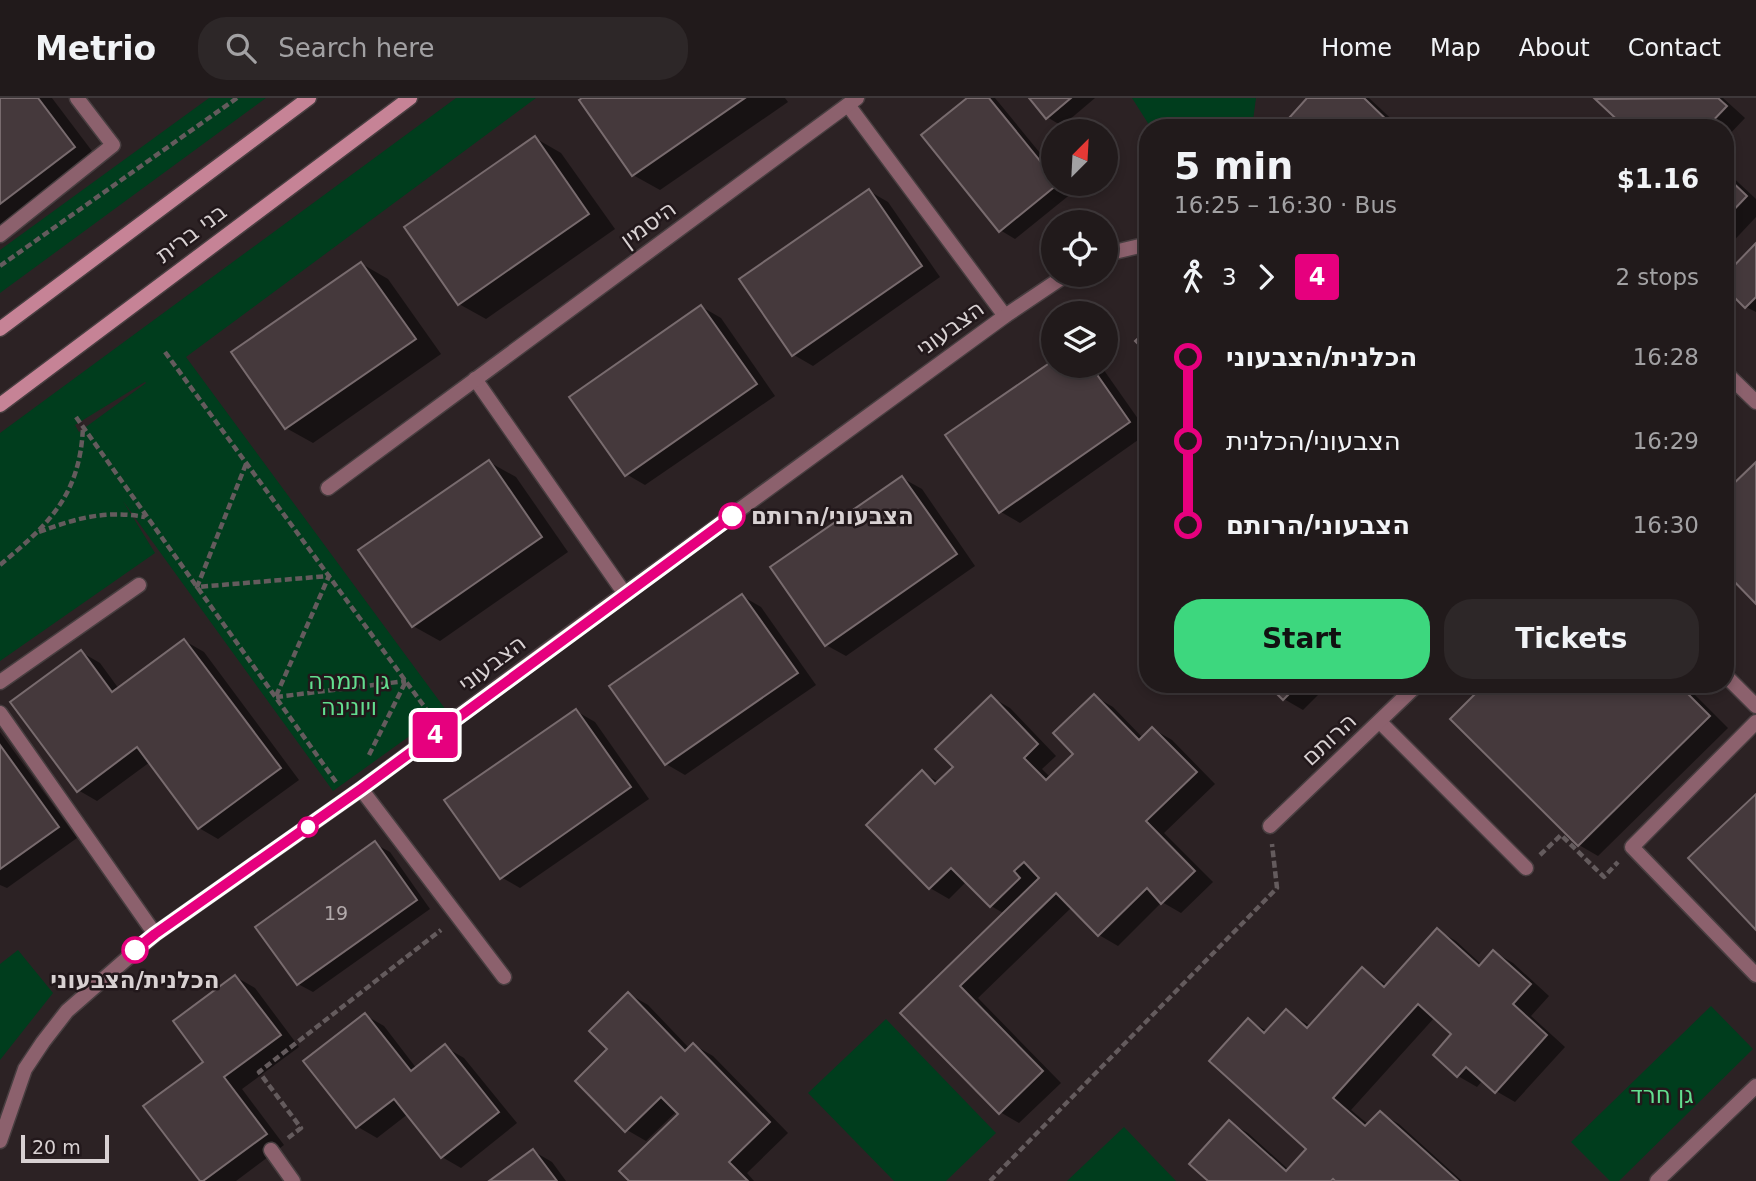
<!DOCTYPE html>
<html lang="en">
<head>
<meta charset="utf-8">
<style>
  body { margin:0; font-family:"DejaVu Sans",Heebo,sans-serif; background:#2d2728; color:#f1f3f6; height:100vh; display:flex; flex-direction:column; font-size:26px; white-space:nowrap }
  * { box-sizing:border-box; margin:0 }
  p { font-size:23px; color:#a2a1a3 }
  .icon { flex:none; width:38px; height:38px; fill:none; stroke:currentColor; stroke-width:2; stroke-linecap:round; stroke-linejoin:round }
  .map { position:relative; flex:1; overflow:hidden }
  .side { position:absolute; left:1139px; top:21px; width:595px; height:574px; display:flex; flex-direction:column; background:#211a1b; border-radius:28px; box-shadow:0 4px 10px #0003,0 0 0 2px #3e383a }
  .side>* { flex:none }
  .badge { padding:0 14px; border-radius:5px; font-size:24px; line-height:46px }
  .needle { width:46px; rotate:24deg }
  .tools { position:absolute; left:1041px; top:21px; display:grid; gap:14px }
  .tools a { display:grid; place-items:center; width:77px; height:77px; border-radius:50%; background:#211a1b; box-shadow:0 4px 10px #0003,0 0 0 2px #3e383a; font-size:35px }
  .scale { position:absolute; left:21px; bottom:18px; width:88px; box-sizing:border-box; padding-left:7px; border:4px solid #d8d1d2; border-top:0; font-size:19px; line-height:24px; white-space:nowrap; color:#d8d1d2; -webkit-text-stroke:5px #22181b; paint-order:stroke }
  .map>.badge { position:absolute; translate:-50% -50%; box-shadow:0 0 0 4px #fff }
  .legs { display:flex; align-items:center; gap:10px; height:77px; padding:0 35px; font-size:23px }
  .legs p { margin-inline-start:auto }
  .summary { display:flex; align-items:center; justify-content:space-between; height:119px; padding:0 35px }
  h1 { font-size:38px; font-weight:600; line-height:52px }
  .button { display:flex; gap:14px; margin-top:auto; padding:14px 35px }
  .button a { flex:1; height:80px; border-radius:28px; background:#3dd77e; color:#111; font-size:28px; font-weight:600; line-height:80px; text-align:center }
  .button a+a { background:#2d2728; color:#f1f3f6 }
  ul { padding:0 35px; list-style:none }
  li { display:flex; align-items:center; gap:24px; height:84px; font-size:26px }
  li i { display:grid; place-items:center; width:10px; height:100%; margin:0 9px; background:currentColor }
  li i::after { content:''; width:18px; height:18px; margin:-9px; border:5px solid; border-radius:50%; background:#211a1b }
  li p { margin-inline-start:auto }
  li:first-child i { background:linear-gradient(#0000 50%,currentColor 0) }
  li:last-child i { background:linear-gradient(currentColor 50%,#0000 0) }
  header { display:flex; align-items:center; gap:42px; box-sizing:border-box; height:98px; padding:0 35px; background:#211a1b; border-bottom:2px solid #3e383a }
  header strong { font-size:33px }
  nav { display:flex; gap:38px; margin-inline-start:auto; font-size:24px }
  .search { width:490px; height:63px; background:#2d2728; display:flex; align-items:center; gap:18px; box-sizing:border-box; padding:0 24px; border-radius:28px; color:#a2a1a3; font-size:26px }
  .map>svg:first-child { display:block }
</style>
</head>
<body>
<header>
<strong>Metrio</strong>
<div class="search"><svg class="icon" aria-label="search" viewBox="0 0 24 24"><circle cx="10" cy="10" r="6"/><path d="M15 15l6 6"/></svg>Search here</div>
<nav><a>Home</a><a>Map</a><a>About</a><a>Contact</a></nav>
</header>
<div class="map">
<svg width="1756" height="1083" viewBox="0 0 1756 1083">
  <rect width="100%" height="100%" fill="#2c2224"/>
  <!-- green -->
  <g fill="#003d1d" fill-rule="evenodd">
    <polygon points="209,0 266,0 0,195 0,152"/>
    <path d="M456 0H536L186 259 446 612 333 693 123 403 155 455 0 563V335ZM145 284 146 285 79 334 75 327Z"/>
    <polygon points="1132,0 1256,0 1252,30 1151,30"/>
    <polygon points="18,852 53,895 0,962 0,866"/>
    <polygon points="1711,908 1753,951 1619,1083 1610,1083 1571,1044"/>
    <polygon points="886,921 996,1035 946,1083 894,1083 808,995"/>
    <polygon points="1124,1029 1176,1083 1067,1083"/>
  </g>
  <!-- shadow -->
  <g fill="#0007">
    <polygon points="0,0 52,0 101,65 0,141"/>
    <polygon points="585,0 785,0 788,4 660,92 633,77"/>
    <polygon points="969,0 995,0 1054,72 1054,86 1065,86 1072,95 1015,141 1000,132"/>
    <polygon points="1031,0 1095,0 1062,28 1047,19"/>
    <polygon points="1310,0 1369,0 1401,30 1282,30"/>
    <polygon points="1598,0 1723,0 1745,20 1726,40 1726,30 1628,30"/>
    <polygon points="535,40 561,55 615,131 486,221 459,206"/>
    <polygon points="1726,73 1756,101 1756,119 1726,151"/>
    <polygon points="869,93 888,104 940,179 813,268 794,257"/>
    <polygon points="1756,147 1756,214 1746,209 1726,189 1726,179"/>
    <polygon points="362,166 388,181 441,256 313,345 286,330"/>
    <polygon points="702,209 721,220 775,298 645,387 626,376"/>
    <polygon points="1054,268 1101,268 1148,335 1020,425 1001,414"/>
    <polygon points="489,364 516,379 568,454 440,543 413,528"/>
    <polygon points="1756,366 1756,503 1726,472 1726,396"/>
    <polygon points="902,380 922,391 975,468 846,558 826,547"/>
    <polygon points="742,498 761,509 816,587 685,677 666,666"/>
    <polygon points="185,543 204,554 299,682 218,741 199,730 150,664 97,703 78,692 81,554 100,565 119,591"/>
    <polygon points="1244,586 1261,586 1254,592"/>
    <polygon points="1269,586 1329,586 1303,612 1284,601"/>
    <polygon points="1487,586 1684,586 1728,630 1598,758 1579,747"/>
    <polygon points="1094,598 1113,609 1143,640 1153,631 1172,642 1215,686 1164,735 1213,784 1181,815 1162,804 1118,848 1099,837 1072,809 978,900 1061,985 1019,1025 1000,1014 903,915 1005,816 991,808 967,783 949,801 930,790 922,674 940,685 955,670 991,599 1010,610 1056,658 1042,671 1051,680 1075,656"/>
    <polygon points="576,613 595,624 649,701 520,790 501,779"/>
    <polygon points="0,634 77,740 7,790 0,787"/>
    <polygon points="375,746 390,754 430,811 313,894 298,886"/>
    <polygon points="1437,832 1456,843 1482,867 1494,854 1513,865 1549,898 1531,918 1565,949 1515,1004 1496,993 1483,982 1477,989 1458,978 1435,957 1454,936 1435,919 1351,1012 1369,1027 1380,1015 1399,1026 1462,1083 1211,1083 1229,1024 1248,1035 1289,1072 1309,1050 1248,922 1267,933 1286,913 1310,928 1362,871 1387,887"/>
    <polygon points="236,879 255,890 299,949 242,991 284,1047 236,1083 202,1083 206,964"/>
    <polygon points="629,896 648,907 690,951 694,947 713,958 788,1035 747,1075 754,1083 631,1083 680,1016 677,1013 646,1043 627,1032 610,951"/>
    <polygon points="365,917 384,928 417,971 445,949 464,960 517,1025 461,1070 442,1059 408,1016 377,1040 358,1029 306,964"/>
    <polygon points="533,1053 552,1064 566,1083 492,1083"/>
  </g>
  <!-- building -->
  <g fill="#45393c" stroke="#786b6e" stroke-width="2">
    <polygon points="0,0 38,0 75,49 0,106"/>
    <polygon points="582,0 745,0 632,78 579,2"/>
    <polygon points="967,0 989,0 1054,80 1054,86 1058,86 999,134 921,37"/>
    <polygon points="1029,0 1071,0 1046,21"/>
    <polygon points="1307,0 1364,0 1395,30 1280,30"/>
    <polygon points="1718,0 1727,8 1706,30 1626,30 1595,1"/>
    <polygon points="535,38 589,116 458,207 404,129"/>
    <polygon points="1726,78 1747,98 1726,120"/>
    <polygon points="869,91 922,168 792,258 739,181"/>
    <polygon points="1756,145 1756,199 1745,210 1726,191 1726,176"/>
    <polygon points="361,164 416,241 285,331 231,254"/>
    <polygon points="701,207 757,286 625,378 569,299"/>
    <polygon points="1148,231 1148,256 1135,243"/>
    <polygon points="1054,262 1054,268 1091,268 1130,324 999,415 945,337"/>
    <polygon points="489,362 542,439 412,529 358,452"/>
    <polygon points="1756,364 1756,506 1726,475 1726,393"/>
    <polygon points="902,378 957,456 825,548 770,469"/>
    <polygon points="742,496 798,575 665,667 609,588"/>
    <polygon points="184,541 281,670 198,731 137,649 77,694 10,604 81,552 112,594"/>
    <polygon points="1267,586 1299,586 1283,602"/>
    <polygon points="1485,586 1678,586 1710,618 1578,748 1450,621"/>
    <polygon points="1094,596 1139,642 1152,629 1197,674 1146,723 1195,773 1161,806 1147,790 1098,838 1056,795 960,888 1043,973 999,1016 900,915 1039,780 1024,764 1014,773 1020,780 990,809 951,770 929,791 866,727 922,672 935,686 953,669 935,651 991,597 1038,646 1024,660 1046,682 1073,656 1053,635"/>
    <polygon points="576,611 631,689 500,781 444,702"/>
    <polygon points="0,647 59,729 0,771"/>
    <polygon points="1756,696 1756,832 1688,760"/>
    <polygon points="375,743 417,802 297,887 255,829"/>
    <polygon points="1437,830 1479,868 1493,852 1531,886 1513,906 1547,937 1495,995 1466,969 1457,979 1433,957 1451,936 1418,906 1333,1000 1365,1028 1380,1013 1458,1083 1335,1083 1333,1081 1331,1083 1208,1083 1189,1066 1229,1022 1286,1073 1306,1051 1209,963 1248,920 1264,935 1286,911 1307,930 1362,869 1384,889"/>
    <polygon points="235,877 281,937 224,979 267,1036 203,1083 200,1083 143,1008 203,964 173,923"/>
    <polygon points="628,894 685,953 693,945 770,1024 729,1064 748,1083 629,1083 619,1073 678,1016 661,999 625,1034 575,983 607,951 589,933"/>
    <polygon points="365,915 411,973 445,946 499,1014 441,1060 394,1001 356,1030 303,963"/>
    <polygon points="533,1051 557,1083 489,1083"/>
  </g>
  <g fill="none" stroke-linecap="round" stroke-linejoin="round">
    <defs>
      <g id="lane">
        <polyline points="0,584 139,487"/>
        <polyline points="0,615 155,836"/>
        <polyline points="1380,624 1526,770"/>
        <polyline points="1756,624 1632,749 1756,877"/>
        <polyline points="361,691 504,879"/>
        <polyline points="1657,1083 1756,988"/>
      </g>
      <g id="street">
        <polyline points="848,7 1005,218"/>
        <polyline points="0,137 113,47 77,0"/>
        <polyline points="1106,156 1148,146"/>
        <polyline points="1726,275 1756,304"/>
        <polyline points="475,281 625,496"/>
        <polyline points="328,390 857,0"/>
        <polyline points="1726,578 1756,608"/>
        <polyline points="1270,728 1418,586"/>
        <polyline points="0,1043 25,971 43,944 67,913 155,836 361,691 550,550 1005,218 1066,177"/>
        <polyline points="271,1052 293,1083"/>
      </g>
      <g id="secondary">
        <polyline points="0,231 309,0"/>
        <polyline points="0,307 410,0"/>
      </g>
    </defs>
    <!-- lane casing -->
    <use href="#lane" stroke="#483e40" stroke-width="17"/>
    <!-- street casing -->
    <use href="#street" stroke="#483e40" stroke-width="17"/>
    <!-- secondary casing -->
    <use href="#secondary" stroke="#483e40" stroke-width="17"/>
    <!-- path -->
    <g stroke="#645b5d" stroke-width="4.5" stroke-dasharray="7 3.5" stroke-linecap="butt">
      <polyline points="0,168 237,0"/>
      <polyline points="165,254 429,615"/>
      <polyline points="76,319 336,684"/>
      <polyline points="246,366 197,489 329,478 276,598"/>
      <path d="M39 434C77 420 105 412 145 419"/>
      <path d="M0 467C50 425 80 397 83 329"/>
      <polyline points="276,599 406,583"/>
      <polyline points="369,657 406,583"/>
      <polyline points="1540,757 1561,737 1604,779 1618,764"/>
      <polyline points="288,1040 301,1030 259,974 441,832"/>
      <polyline points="990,1083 1277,790 1272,746"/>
    </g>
    <!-- lane -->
    <use href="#lane" stroke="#8c616d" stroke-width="14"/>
    <!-- street -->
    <use href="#street" stroke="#8c616d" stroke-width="14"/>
    <!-- secondary -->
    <use href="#secondary" stroke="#c68396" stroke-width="14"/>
  </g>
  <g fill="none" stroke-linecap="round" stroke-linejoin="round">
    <defs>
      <polyline id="line-1" points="135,852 155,836 361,691 732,418"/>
    </defs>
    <!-- line-1 casing -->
    <use href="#line-1" stroke="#fff" stroke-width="16"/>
    <!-- line-1 -->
    <use href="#line-1" stroke="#e6007e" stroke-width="10"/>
  </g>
  <!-- markers -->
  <g fill="#fff" stroke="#e6007e" stroke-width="3.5">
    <circle cx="732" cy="418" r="12"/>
    <circle cx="308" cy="729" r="9"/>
    <circle cx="135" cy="852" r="12"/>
  </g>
  <g text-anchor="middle" stroke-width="5" stroke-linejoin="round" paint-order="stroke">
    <!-- number labels -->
    <g font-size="19" fill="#b3abac">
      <text x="336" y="822">19</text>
    </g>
    <!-- street labels -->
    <g font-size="23" fill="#d8d1d2" stroke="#22181b">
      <text transform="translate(648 126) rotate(-36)" y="8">היסמין</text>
      <text transform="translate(191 135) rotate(-37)" y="8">בני ברית</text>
      <text transform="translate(950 230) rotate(-36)" y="8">הצבעוני</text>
      <text transform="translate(492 565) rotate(-37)" y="8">הצבעוני</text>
      <text transform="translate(1329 641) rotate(-43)" y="8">הרותם</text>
    </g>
    <!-- stop labels -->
    <g font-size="23" font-weight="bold" fill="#d8d1d2" stroke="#22181b" text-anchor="start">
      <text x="751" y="426">הצבעוני/הרותם</text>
      <text x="135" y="890" text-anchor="middle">הכלנית/הצבעוני</text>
    </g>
    <!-- park labels -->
    <g font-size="23" fill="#63de8f" stroke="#22181b">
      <text x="349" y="591">גן תמרה<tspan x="349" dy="26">ויונינה</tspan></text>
      <text x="1662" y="1005">גן חרד</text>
    </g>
  </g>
</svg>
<div class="tools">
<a><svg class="needle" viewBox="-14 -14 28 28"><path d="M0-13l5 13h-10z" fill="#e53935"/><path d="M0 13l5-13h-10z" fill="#a2a1a3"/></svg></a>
<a><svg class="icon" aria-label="locate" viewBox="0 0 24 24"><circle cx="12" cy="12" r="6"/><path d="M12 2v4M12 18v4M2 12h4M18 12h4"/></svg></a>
<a><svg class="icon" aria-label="layers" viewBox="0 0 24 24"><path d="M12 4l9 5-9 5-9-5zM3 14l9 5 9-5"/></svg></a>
</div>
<div class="scale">20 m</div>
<b class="badge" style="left:435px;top:637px;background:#e6007e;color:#fff">4</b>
<section class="side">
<div class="summary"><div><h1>5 min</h1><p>16:25 – 16:30 · Bus</p></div><b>$1.16</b></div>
<div class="legs"><svg class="icon" aria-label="walk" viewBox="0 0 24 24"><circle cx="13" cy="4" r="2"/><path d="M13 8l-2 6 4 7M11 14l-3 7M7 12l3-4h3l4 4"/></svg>3<svg class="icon" aria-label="forward" viewBox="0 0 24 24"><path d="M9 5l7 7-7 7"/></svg><b class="badge" style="background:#e6007e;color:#fff">4</b><p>2 stops</p></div>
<ul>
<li><i style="color:#e6007e"></i><b>הכלנית/הצבעוני</b><p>16:28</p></li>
<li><i style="color:#e6007e"></i><span>הצבעוני/הכלנית</span><p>16:29</p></li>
<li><i style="color:#e6007e"></i><b>הצבעוני/הרותם</b><p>16:30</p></li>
</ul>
<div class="button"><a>Start</a><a>Tickets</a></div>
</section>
</div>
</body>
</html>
